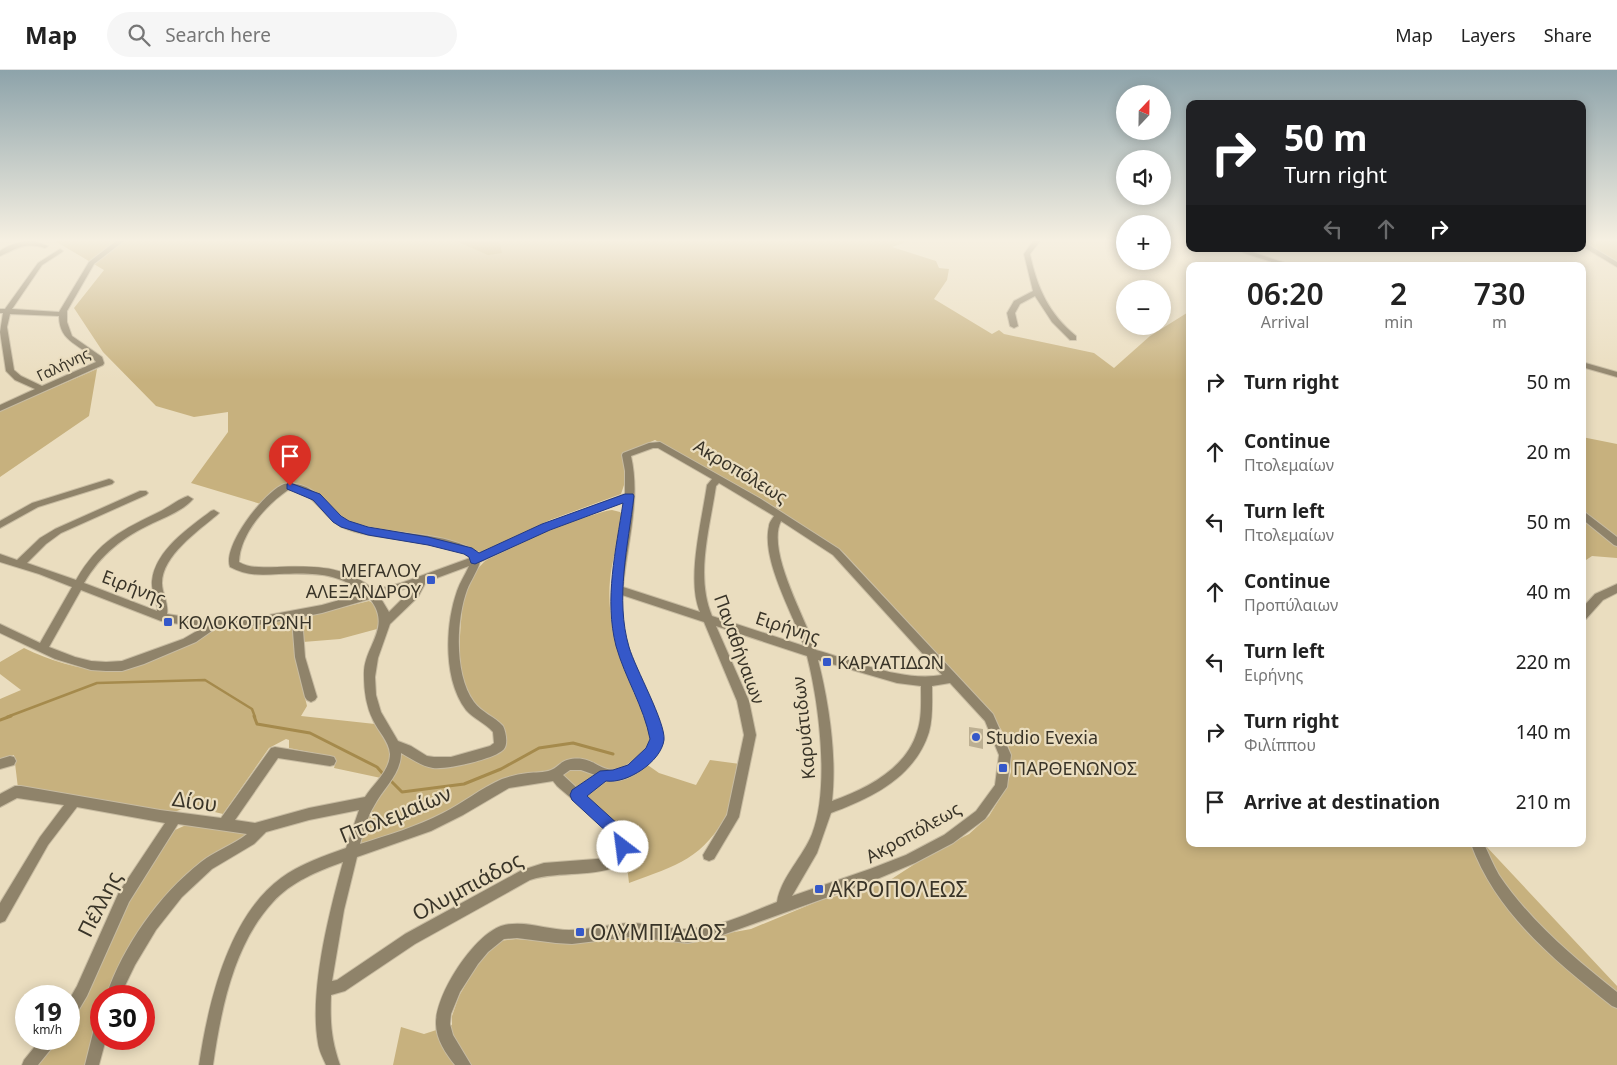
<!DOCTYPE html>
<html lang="en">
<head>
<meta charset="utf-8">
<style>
  :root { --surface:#fff; --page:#f6f6f6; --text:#222; --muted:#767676; --line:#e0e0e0 }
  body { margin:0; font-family:"Noto Sans",sans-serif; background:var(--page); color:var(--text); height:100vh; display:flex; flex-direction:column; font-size:19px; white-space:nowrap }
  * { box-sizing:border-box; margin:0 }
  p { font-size:16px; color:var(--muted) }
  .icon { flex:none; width:28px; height:28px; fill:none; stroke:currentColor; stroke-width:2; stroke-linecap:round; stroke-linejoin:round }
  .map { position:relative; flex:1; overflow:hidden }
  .drawer { position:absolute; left:1186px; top:192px; width:400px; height:585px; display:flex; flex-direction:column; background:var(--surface); border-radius:10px; box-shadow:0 2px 12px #0003 }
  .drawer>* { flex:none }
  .top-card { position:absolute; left:1186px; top:30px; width:400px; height:152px; border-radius:10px; box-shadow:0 2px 12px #0003; background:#202124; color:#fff; overflow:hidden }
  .needle { width:32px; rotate:22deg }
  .tools { position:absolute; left:1116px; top:15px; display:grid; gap:10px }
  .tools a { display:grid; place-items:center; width:55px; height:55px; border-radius:50%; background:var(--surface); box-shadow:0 2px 12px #0003; font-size:25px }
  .speed { position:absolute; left:15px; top:915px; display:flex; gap:10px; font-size:25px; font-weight:700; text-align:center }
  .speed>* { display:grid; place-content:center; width:65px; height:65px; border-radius:50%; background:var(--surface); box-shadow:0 2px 12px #0003; line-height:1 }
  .speed small { font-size:12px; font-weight:400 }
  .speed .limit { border:8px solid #d22; background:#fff; color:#111 }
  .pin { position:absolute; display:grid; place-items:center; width:42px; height:42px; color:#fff; margin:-51px -21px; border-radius:50% 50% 50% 0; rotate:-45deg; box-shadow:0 0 5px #0007 }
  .pin .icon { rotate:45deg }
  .me { position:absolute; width:55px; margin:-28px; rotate:330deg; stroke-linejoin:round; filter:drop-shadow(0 0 4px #0008) }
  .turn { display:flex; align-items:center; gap:18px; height:105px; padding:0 15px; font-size:22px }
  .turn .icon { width:65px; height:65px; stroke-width:2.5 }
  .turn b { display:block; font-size:35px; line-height:42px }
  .lanes { display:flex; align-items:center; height:48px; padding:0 15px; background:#0003; justify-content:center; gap:25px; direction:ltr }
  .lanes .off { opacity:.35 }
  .eta { display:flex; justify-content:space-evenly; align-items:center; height:85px; text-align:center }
  .eta b { font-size:30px; font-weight:600; line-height:35px }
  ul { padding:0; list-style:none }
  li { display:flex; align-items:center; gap:15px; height:70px; padding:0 15px }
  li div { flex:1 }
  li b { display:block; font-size:19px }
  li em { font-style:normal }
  header { display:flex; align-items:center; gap:30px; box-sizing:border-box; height:70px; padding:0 25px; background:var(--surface); border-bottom:1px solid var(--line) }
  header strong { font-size:24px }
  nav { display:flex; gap:28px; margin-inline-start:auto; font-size:18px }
  .search { width:350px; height:45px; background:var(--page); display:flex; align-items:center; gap:12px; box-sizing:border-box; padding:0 18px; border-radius:28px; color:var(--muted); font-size:19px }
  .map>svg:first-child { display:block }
  .green { fill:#c7b17e }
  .forest { fill:#b39859 }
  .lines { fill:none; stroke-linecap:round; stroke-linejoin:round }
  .stream-far1 { stroke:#a58a4c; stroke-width:2.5 }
  .stream { stroke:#a58a4c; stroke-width:3 }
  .building { fill:#bcaf92 }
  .minor-casing { stroke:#c7bba1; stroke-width:2 }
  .minor { fill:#8f836a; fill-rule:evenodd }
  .route { fill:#3558c9; stroke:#223983 }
  .poi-dot { fill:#3558c9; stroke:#eaddbf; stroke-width:2 }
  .labels { text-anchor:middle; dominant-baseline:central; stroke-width:4.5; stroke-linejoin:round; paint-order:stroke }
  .far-street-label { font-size:15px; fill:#393428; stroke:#eaddbf }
  .street-label { font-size:18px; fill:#393428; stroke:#eaddbf }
  .poi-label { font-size:18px; fill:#393428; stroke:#eaddbf; text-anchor:start }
  .near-street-label { font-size:21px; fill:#393428; stroke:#eaddbf }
  .near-poi-label { font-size:21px; fill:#393428; stroke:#eaddbf; text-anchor:start }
</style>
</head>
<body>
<header>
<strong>Map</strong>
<div class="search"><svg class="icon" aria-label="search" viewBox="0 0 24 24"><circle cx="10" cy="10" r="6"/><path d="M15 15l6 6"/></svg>Search here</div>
<nav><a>Map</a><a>Layers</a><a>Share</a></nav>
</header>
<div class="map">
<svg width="1617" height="995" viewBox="0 0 1617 995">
  <rect width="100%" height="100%" fill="#eaddbf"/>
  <path class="green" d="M55 171H909L892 177 936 191 939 198 949 199 947 210 934 229 992 264 999 260 1004 264 1094 283 1114 298 1150 266 1190 241V774H1484L1617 916V995H393L401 957 424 964 452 955V946L459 926 482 886 498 871 516 869 574 874 633 866 679 872 751 859 821 830 884 814 930 784 969 764 989 746 1005 720 1011 702V684L1004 664 994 648 974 623 844 483 762 429 655 370 623 384 626 409 621 424 550 450 483 483 448 472 356 454 343 448 320 426 289 410 264 435 191 413 228 362V342L194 347 156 336 103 282 74 238 104 200Z
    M1583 171H1617V191L1587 174Z
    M97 299 89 346 0 407V341Z
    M1582 367 1617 374V488L1592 486 1583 492Z
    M612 440 620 442 623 446C619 468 612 489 610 510 605 565 630 615 652 663L653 670 639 689 659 703 696 715 710 690 740 694C737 708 736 727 729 740 704 789 677 795 629 813L624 770 552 703 463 734 426 752 362 775C354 754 389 702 400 682L415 691 434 698 504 680C509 646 477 648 467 622 456 592 460 562 463 530 466 519 474 501 483 493 499 478 590 443 612 440Z
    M369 531C380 537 380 549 377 559L340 569 303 572 304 547Z
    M294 548 296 590 307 636 301 646 375 654C394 681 396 680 381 708L334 698 336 691 333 687 289 678V670L286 669 269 678 223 744 190 736 169 744 18 718 14 685 0 690V629L21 620 0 604V592L24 578C51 591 84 602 114 600L216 559 255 556Z
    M186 755 250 764 215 785 118 903 108 926H101C101 949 92 972 87 995H35L56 969H69V952L93 913 131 825 169 767 175 760Z"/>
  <path class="forest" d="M456 171H499L502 183 488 185Z"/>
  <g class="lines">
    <path class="stream-far1" d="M7 647 97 613 205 610 252 639 255 647"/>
    <path class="stream" d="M254 646 257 654 310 663 377 697 384 705
      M0 650 11 646
      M390 710 402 722 464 714 501 699 539 678 573 673 613 684"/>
  </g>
  <path class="building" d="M969 657 983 659V679L969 676Z"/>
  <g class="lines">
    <g class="minor-casing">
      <path id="minor" d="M34 171 48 176 45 178C23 172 19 178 0 186V181C10 174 21 171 34 171Z
        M116 171H124L94 194 67 241V252L72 266 102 287 104 293 103 295 0 341V335L35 319 15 310 6 301 0 262 3 243H0V239H5L38 193 60 179 63 181 62 182 42 195 12 239 59 242 89 192ZM10 244 59 246C59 274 83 274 96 292L42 316 21 306 14 300 7 257Z
        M1033 171H1040L1030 184C1037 218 1049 244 1076 266V270H1070L1052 252 1035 226 1020 234 1015 243 1018 256 1014 258 1010 256 1007 243 1014 231 1033 221 1024 184Z
        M1582 171 1617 192V197L1582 176Z
        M1234 179H1243L1294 196H1284L1235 180Z
        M1582 292 1617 302V307L1582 297Z
        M660 372 761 429 839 479 993 644 1011 685 1007 717 985 749 953 773 915 793 870 812 717 867 688 873 630 867 572 874 556 873 517 868 504 869 488 882 478 894 460 922 451 944 450 954 453 965 471 995H455C446 984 436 969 436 954 435 925 473 866 501 856 523 849 547 860 569 860 590 860 609 854 630 853 648 853 665 859 683 859 715 860 748 843 777 832 781 807 803 787 812 764 830 718 819 633 807 586L716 556 749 631 756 665 739 747 714 789 709 791 704 789 703 785 727 745 744 665 737 631 704 552 622 525C620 548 625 571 634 592 641 610 666 655 662 671 660 683 650 691 642 699 632 707 620 713 607 710L586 726 622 760 629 777 624 793C596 809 560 800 530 810L415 874 345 921 331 925C330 952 331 969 340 995H326C323 988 319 981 318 973 309 921 329 843 343 792 318 801 291 812 273 832 234 874 221 939 213 995H199C208 934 228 847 281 808 300 794 324 786 346 778L359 740 309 750 266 762 254 774 212 799 182 827 156 860 135 895 120 926H106C124 875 158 826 201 792 215 781 233 775 247 764L178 754 129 832 87 926 74 948 69 950V930L77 916 119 822 165 753 77 737 48 775 5 851 0 853V833L40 767 64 735 17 728 0 737V724L15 716H21L160 740 221 748 271 678 275 677 330 686 334 687 336 691 334 695 330 696 278 688 235 750 255 753 309 738 365 727C373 714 390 701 390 684 389 671 378 661 373 650 366 636 364 620 364 605 363 576 393 558 370 529L322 543 302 547 305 587 317 627 315 630 311 632 307 630 305 627 295 587 292 549 242 558H216L196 572 144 594 122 601H106L91 600 55 589 0 563V554L40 573 72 517 39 504 0 492V484L17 490 40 468 55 459 140 421H146L148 423 146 425 61 463 46 474 27 493 76 510C99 470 122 460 161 441 170 436 179 429 188 426L193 429C184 440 166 447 153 453 123 467 101 484 84 513L157 541C158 531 151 522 152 511 155 480 189 458 211 441L214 440 219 443 217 445C198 461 162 486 162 513 162 524 169 533 167 544L205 550H242L322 535 364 523C336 502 313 503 279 504 262 505 246 506 230 497 222 476 264 422 284 414 287 413 292 413 295 414 321 417 331 445 354 454 390 466 449 460 479 484L543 455 625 424V401L622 385 623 383 649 373ZM653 378H658L712 409 707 415C702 450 686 510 700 542L623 517C627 474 641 430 631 386ZM719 413 774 446C772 449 769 453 769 456 761 490 793 544 804 576L712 546C695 506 710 457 716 416ZM288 420C313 420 321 445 340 456 357 465 378 466 396 469 415 472 434 475 453 479L464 483 470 488 401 513 374 520C345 495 314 496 278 497 265 497 250 499 239 492 240 464 266 435 288 420ZM625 431C622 470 608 510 612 549 615 589 639 624 650 662 652 672 647 678 640 685 603 720 601 681 567 690 560 692 557 698 551 700 544 703 535 702 528 703 519 704 511 706 502 709 481 718 463 733 443 743 416 757 388 765 360 774 364 761 367 747 374 736 383 718 401 705 401 683 412 689 421 696 433 698 446 700 496 689 504 679 508 674 506 662 503 656 495 647 481 642 474 632 454 605 456 550 467 520 471 510 477 502 480 492L549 459ZM781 451 833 485 942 605C902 612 855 591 816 580 806 549 766 481 781 451ZM469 496C465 505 460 512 457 521 445 555 443 610 466 640 474 649 485 653 493 662L494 673 490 676 451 687H434L427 686 411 676 398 671 381 642 376 625 375 607 378 588 390 554 418 527 426 512ZM413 516 410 521 389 542 380 527ZM81 520 161 551 202 558 183 569 122 591 106 592 91 591 75 587 49 577ZM818 590 897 613 921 616C921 631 922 648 917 662 906 699 866 719 832 731 837 687 829 633 818 590ZM950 613 985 651 999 685 995 715 976 741 944 765 906 785 870 799 792 826 817 783 831 743C872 728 915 707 929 662 933 648 932 631 932 616ZM570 700H581L595 705 577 718 563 705ZM553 711 557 716C568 726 617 764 617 777 616 780 615 782 614 785L609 788 544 793 522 800 405 864 337 910 332 911 344 840 357 787 431 761 463 745 509 718Z
        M109 409 112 410 114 412 112 414 38 437 0 458V451L32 433Z
        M1582 440 1617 467V476L1614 475 1582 449Z
        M1617 514V523L1603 530 1586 549 1582 550V538L1595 524Z
        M10 686 14 687 16 691 14 695 0 699V689Z
        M1471 774H1484C1489 784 1493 795 1499 805 1530 851 1574 888 1617 922V938L1612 936C1556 892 1496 843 1471 774Z
        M101 952V969H106L99 995H85L94 959 96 954Z
        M41 969H57L55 974 38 995H22L24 990Z"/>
    </g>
    <use href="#minor" class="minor"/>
  </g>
  <linearGradient id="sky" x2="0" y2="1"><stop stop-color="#8da3aa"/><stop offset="0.55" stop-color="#f6f0e2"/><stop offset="1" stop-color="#f6f0e2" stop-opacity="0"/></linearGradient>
  <rect width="1617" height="310" fill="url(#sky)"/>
  <path class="route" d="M290 413 320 424 341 446 349 451 368 457 428 467 472 478 479 483 542 454 625 424H633L634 426C628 475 615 529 629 577 635 598 666 653 664 670 661 692 627 714 606 711L587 726 620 756 630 777 628 782 623 784 618 782 610 765 572 730 570 725 572 720 600 701 613 700 628 695 646 678 650 669C644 637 625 608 616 576 604 529 616 480 623 433L550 460 475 494 471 493 469 487 464 484 428 475 368 465 341 457 333 452 313 430 287 419V414Z"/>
  <g class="poi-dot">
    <rect x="426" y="505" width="10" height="10" rx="2.5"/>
    <rect x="163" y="547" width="10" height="10" rx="2.5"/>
    <rect x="822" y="587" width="10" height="10" rx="2.5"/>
    <circle cx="976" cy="667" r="5"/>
    <rect x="998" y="693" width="10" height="10" rx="2.5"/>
    <rect x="814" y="814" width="10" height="10" rx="2.5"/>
    <rect x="575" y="857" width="10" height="10" rx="2.5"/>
  </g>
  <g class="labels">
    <g class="far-street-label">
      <text transform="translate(63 294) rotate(-26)">Γαλήνης</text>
    </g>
    <g class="street-label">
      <text transform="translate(741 401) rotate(31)">Ακροπόλεως</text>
      <text transform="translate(134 517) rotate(21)">Ειρήνης</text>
      <text transform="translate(788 557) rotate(18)">Ειρήνης</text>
      <text transform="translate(740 579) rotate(70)">Παναθήναιων</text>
      <text transform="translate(803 658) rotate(-96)">Καρυάτιδων</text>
      <text transform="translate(913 762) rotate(-29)">Ακροπόλεως</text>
    </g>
    <g class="poi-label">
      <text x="421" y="500" text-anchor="end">ΜΕΓΑΛΟΥ<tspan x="421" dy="21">ΑΛΕΞΑΝΔΡΟΥ</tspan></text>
      <text x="178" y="552">ΚΟΛΟΚΟΤΡΩΝΗ</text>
      <text x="837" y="592">ΚΑΡΥΑΤΙΔΩΝ</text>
      <text x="986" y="667">Studio Evexia</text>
      <text x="1013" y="698">ΠΑΡΘΕΝΩΝΟΣ</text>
    </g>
    <g class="near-street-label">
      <text transform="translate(195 731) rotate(8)">Δίου</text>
      <text transform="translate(395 744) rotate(-22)">Πτολεμαίων</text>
      <text transform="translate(467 816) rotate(-28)">Ολυμπιάδος</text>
      <text transform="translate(99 834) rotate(-63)">Πέλλης</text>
    </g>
    <g class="near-poi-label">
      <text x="829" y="819">ΑΚΡΟΠΟΛΕΩΣ</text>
      <text x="590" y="862">ΟΛΥΜΠΙΑΔΟΣ</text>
    </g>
  </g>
</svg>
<div class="tools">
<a><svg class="needle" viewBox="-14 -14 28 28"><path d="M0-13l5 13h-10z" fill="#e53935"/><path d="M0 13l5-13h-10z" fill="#767676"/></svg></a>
<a><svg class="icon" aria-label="sound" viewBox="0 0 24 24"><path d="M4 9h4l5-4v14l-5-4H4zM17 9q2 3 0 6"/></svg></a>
<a>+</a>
<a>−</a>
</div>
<div class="speed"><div>19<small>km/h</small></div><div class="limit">30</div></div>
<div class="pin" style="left:290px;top:416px;background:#d93025"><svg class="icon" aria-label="arrive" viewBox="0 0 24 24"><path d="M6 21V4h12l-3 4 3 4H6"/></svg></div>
<svg class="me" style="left:623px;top:777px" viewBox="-20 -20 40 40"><circle r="19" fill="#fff"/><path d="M0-13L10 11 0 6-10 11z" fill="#3558c9"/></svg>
<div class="top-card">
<div class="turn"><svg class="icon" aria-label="right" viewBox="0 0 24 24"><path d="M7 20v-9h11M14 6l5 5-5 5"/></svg><div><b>50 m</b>Turn right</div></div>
<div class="lanes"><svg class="icon off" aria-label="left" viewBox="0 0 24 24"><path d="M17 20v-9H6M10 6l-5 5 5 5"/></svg><svg class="icon off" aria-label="ahead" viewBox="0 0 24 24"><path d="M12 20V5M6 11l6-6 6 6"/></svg><svg class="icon" aria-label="right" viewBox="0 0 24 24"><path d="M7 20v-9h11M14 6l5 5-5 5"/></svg></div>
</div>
<section class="drawer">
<div class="eta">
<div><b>06:20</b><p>Arrival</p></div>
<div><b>2</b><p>min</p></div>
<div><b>730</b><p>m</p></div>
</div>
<ul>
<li><svg class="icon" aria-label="right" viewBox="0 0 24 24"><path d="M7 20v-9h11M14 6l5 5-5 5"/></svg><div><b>Turn right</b></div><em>50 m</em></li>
<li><svg class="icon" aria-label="ahead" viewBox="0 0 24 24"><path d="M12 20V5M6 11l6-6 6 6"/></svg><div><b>Continue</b><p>Πτολεμαίων</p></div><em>20 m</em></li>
<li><svg class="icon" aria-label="left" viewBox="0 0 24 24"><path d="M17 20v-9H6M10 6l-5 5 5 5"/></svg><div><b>Turn left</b><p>Πτολεμαίων</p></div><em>50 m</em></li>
<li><svg class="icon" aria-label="ahead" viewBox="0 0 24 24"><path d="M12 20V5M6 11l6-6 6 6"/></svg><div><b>Continue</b><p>Προπύλαιων</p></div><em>40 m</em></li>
<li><svg class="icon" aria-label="left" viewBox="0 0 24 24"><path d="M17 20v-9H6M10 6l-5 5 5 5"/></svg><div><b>Turn left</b><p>Ειρήνης</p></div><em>220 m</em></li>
<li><svg class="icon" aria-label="right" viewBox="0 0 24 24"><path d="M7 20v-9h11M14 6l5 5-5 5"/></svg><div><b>Turn right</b><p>Φιλίππου</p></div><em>140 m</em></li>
<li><svg class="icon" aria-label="arrive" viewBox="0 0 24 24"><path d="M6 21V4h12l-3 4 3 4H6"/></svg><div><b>Arrive at destination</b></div><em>210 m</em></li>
</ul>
</section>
</div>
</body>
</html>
